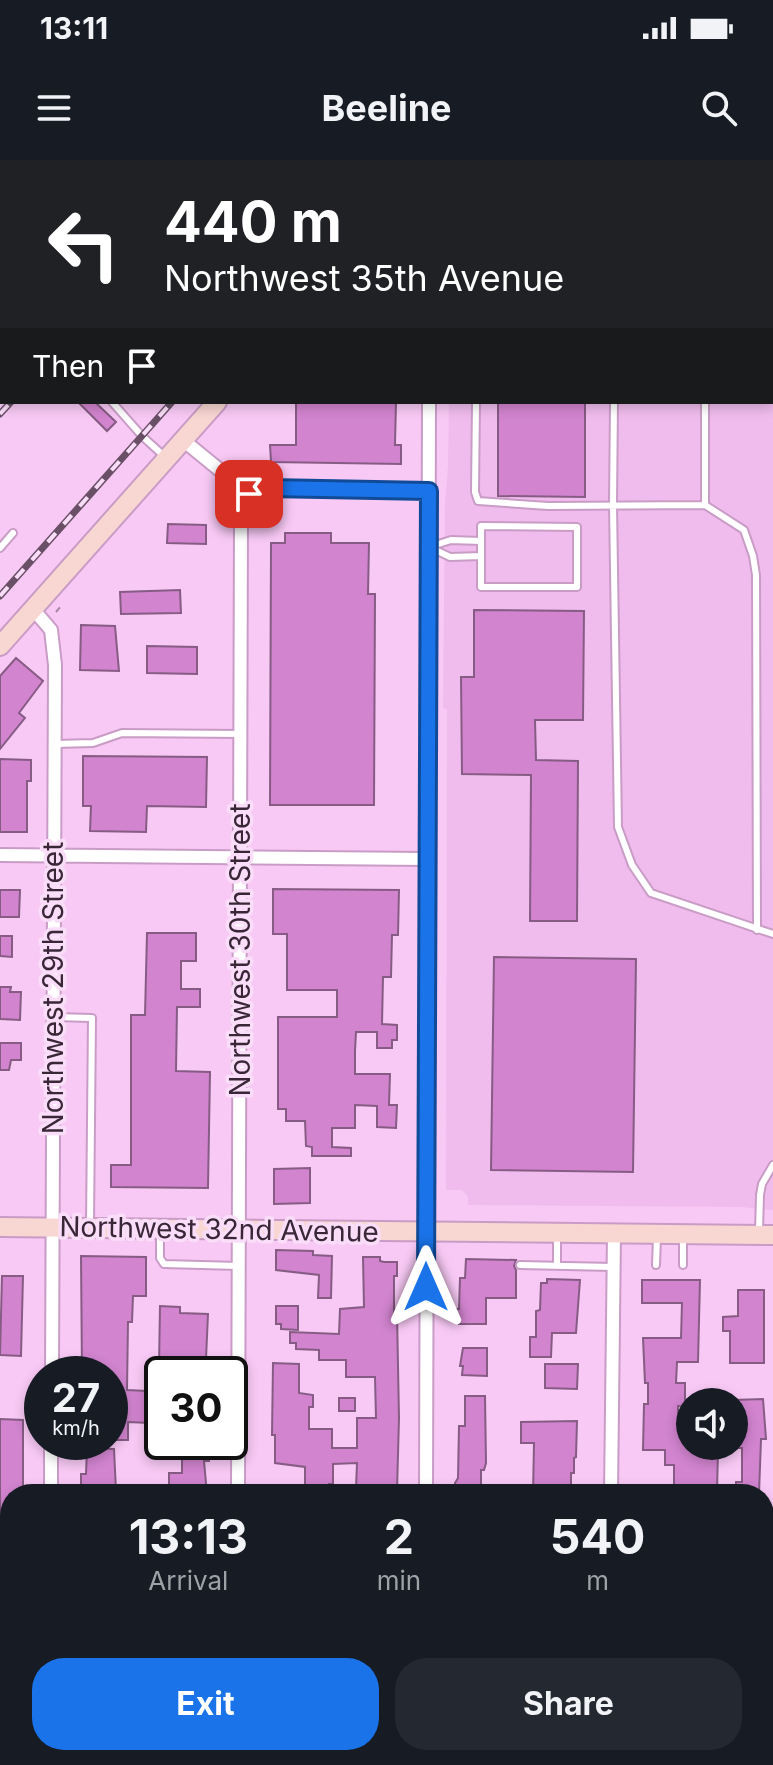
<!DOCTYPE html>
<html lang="en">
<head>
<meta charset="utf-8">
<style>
  :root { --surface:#171b24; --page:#242831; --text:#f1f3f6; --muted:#9ea1a6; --accent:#1a73e8 }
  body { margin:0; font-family:Inter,sans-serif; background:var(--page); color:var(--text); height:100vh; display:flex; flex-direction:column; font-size:30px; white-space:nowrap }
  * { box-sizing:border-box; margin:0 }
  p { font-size:26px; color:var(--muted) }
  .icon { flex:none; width:44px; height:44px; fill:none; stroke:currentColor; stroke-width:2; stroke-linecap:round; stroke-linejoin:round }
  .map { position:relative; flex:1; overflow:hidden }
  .side { position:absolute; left:0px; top:1324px; width:774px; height:282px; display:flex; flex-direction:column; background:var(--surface); border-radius:32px 32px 0 0; box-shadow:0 4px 12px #0003 }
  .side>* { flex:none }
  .banner { position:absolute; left:0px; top:0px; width:774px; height:244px; box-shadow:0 4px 12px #0003; background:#202124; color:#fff; overflow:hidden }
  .fabs { position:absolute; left:676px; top:1228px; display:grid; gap:16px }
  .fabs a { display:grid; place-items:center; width:72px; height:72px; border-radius:50%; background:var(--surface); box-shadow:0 4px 12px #0003; font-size:40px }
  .speed { position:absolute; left:24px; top:1196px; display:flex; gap:16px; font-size:40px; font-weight:700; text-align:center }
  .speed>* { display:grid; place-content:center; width:104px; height:104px; border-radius:50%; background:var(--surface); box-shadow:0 4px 12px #0003; line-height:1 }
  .speed small { font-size:20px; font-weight:400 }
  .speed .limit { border:4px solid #111; border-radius:12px; background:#fff; color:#111 }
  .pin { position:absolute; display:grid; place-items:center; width:68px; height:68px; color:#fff; margin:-34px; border-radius:16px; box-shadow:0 4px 12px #0006 }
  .me { position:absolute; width:88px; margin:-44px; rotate:0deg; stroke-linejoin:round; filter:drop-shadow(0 0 6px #0008) }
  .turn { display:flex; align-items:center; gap:28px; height:168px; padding:0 32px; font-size:36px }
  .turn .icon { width:104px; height:104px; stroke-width:2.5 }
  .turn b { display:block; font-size:56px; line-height:68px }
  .then { display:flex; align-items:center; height:76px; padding:0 32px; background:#0003; gap:16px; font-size:30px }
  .eta { display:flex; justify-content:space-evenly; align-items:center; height:136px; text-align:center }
  .eta b { font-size:48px; font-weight:700; line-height:56px }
  .button { display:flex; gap:16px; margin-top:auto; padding:16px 32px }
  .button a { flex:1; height:92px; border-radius:32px; background:var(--accent); color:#fff; font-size:32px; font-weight:700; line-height:92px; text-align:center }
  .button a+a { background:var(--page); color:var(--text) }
  .status { display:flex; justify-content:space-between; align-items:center; height:56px; padding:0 40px; background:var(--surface); direction:ltr }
  .status svg { height:22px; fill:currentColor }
  header { display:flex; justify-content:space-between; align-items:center; height:104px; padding:0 32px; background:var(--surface); font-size:36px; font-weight:700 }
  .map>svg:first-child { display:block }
  .built { fill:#f0bced }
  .building { fill:#d284cf; stroke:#865c84; stroke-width:2 }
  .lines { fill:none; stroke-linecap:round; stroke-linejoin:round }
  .lane-casing { stroke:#c99cc6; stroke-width:10 }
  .street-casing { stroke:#c99cc6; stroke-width:16 }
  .secondary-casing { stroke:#c99cc6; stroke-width:22 }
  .path { stroke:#a684a4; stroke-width:2; stroke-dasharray:6 6; stroke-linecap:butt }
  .lane { stroke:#fff; stroke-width:6 }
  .street { stroke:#fff; stroke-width:12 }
  .secondary { stroke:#f8d6d2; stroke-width:18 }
  .rail-casing { stroke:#695067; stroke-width:7 }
  .rail { stroke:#faddf8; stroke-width:4; stroke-dasharray:12; stroke-linecap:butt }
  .route-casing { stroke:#114b97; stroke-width:20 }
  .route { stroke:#1a73e8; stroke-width:14 }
  .labels { text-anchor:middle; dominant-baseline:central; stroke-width:7; stroke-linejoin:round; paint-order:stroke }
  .street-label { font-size:28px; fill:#392738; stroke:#faddf8 }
</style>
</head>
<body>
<div class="status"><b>13:11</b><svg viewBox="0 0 49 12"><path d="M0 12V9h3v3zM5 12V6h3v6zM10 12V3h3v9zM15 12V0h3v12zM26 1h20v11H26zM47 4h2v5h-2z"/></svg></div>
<header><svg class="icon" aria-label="menu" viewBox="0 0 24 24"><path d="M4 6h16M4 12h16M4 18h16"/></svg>Beeline<svg class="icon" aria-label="search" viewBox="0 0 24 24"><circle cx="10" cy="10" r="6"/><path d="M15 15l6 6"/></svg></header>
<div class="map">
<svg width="773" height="1605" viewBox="0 0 773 1605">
  <rect width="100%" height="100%" fill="#f8c9f5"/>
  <path class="built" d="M773 149V1050L740 1047 468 1045V1037L462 1030H446L447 549 443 548 445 341 448 307 449 242H772Z"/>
  <path class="building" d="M78 242H95L116 262 107 271Z
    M296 242H396L395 285H401V304L271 302 270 285H296Z
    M498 242H585V337L498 336Z
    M168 364 206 365V384L167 383Z
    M285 373H331V383H369L368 434H375L374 645H270L271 383H285Z
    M180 430 181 453 121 454 120 432Z
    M474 450 584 451 583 560H535L536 600 578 601 577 761H530L531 615 462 614 461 517H474Z
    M81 465 115 466 119 511 80 510Z
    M147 486 197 487V514L147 513Z
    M16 498 43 521 19 553 25 558 0 589V516Z
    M83 596 207 597 206 647 147 646 146 672 90 671 91 646H83Z
    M0 599 31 600V621H27V672H0Z
    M273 729 399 730 398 775H392L391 817H383L382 864 397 865V880H392V888H377V872H356L355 891V914H390L389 945H397L396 968 377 967V946L355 945V968H332V987L351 988V996H312V987L306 986 305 961H286V949H278V857H337V830H287V774H273Z
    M0 730H20L19 757H0Z
    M147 773H196V801H181V829H200V847H177L176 911 210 912 208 1028 111 1027V1005H131V855H145Z
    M0 776H12V797L0 796Z
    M494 797 636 799 633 1012 491 1010Z
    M0 827H11L10 832H21L20 860 0 859Z
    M0 883H21V900H11L9 910H0Z
    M310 1008V1043L274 1044V1009Z
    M276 1090 313 1091V1095L332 1096 331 1138H318L319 1115 276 1110Z
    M81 1096 146 1097V1136H133L132 1162H128L127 1230 147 1231V1207H159L160 1146 180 1147V1153L208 1154 206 1199 180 1198 179 1214H162V1278H150V1263L128 1262V1280H110V1214H82Z
    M363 1097H380V1101L384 1102H397V1116H394V1154H397L399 1258 397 1331H393V1334H362L363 1328H356L357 1303 333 1304V1324H329V1334H305V1307L275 1303V1275H272L273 1203 299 1204V1233L313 1235V1247H309V1269H332V1288H357V1258H376L375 1217H346V1200H319V1190L296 1189V1183H290V1172L339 1174 340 1149 364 1147Z
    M466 1099 516 1100 514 1106 516 1110V1138H486V1164H459V1159H456V1149H459L460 1118H465Z
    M2 1116H23L21 1196 0 1195Z
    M547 1119 580 1120 576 1173H552L551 1197H530V1177H536V1151L540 1150 541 1123H547Z
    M642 1120H700L698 1202H677L676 1223H685V1247L678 1246V1266H690V1286H698V1290H718L717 1331 674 1334V1305H665V1290H643L644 1244H648V1223H645L643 1178H681L682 1143H642Z
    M738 1130H764V1203H730V1171H723V1157L738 1156Z
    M276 1146H298V1170L281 1169V1164H276Z
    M463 1188H487V1216L462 1215 463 1206H460Z
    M545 1204H578L577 1229 545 1228Z
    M465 1236H485L486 1303 484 1310H481V1334H455V1323L458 1318 459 1266H465Z
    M339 1238H355V1251H339Z
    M763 1239 766 1279H761L759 1334H736V1322H742V1288H734V1240Z
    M0 1259 23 1260V1334H10V1385H0Z
    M577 1261 576 1297 574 1298V1313H571V1334H533L534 1283H521V1262Z
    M182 1283H195V1290H209V1301H204L207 1334H169V1313H182Z
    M87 1288 114 1289 116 1331H81V1314H86Z
    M0 1465H10V1605H0Z"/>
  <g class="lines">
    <g class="lane-casing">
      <path id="lane" d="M467 0 469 2
        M764 0V2
        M81 2 83 0
        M477 2 479 0
        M112 242 142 276 164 296
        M476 242 475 332 478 341 548 346 705 345 744 370 753 396 756 415 757 770
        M614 242 613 345 618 667 632 705 651 733 773 774
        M705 345V242
        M481 366 577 367V427H481Z
        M481 381 451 380 429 387 450 397 481 396
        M0 388 13 373
        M55 584 93 583 122 573 241 574
        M54 857 92 858 90 1064
        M759 1072 760 1035 762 1024 773 1005
        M160 1073V1098L164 1104 239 1106
        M520 1105 613 1107
        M656 1105 657 1077
        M683 1105V1077
        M557 1106V1077"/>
    </g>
    <g class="street-casing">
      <path id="street" d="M617 2V0
        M183 280 249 334
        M249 334 268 328 429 331
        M33 449 51 470 55 505 52 1214
        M0 695 427 699
        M51 1334V1282
        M238 1334 241 359 243 343 249 334
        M426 1334 429 242
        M611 1334 614 1074
        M0 1441H10
        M764 1448H773
        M237 1596V1605
        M51 1605V1596
        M425 1605V1596
        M609 1605V1596"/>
    </g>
    <g class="secondary-casing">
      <path id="secondary" d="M429 2 431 0
        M0 486 217 242
        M0 1067 773 1075"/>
    </g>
    <path class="path" d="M56 452 62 445"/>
    <use href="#lane" class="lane"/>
    <use href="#street" class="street"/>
    <use href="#secondary" class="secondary"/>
    <g class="rail-casing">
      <path id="rail" d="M385 2 387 0
        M0 254 11 242
        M0 436 172 242"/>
    </g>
    <use href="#rail" class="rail"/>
  </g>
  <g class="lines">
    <g class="route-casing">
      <path id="route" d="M249 334 268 328 429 331 426 1127"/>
    </g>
    <use href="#route" class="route"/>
  </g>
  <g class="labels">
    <g class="street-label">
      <text transform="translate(240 790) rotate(-90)">Northwest 30th Street</text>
      <text transform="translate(53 828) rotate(-90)">Northwest 29th Street</text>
      <text transform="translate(219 1069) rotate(1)">Northwest 32nd Avenue</text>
    </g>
  </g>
</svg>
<div class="fabs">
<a><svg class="icon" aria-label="sound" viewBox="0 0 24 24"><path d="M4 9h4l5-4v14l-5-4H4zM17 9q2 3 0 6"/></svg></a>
</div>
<div class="speed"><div>27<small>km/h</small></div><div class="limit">30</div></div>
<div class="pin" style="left:249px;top:334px;background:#d93025"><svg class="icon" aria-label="arrive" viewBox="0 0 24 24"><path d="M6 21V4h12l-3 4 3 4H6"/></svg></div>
<svg class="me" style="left:426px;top:1127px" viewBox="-20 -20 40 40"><path d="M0-17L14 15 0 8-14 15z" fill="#1a73e8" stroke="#fff" stroke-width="4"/></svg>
<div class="banner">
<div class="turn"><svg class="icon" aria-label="left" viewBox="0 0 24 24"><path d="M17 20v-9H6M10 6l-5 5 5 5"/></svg><div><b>440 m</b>Northwest 35th Avenue</div></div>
<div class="then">Then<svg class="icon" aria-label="arrive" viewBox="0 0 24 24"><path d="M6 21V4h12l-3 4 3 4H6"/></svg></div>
</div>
<section class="side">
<div class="eta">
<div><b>13:13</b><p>Arrival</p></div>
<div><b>2</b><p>min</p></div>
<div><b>540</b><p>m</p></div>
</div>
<div class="button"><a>Exit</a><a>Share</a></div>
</section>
</div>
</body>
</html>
